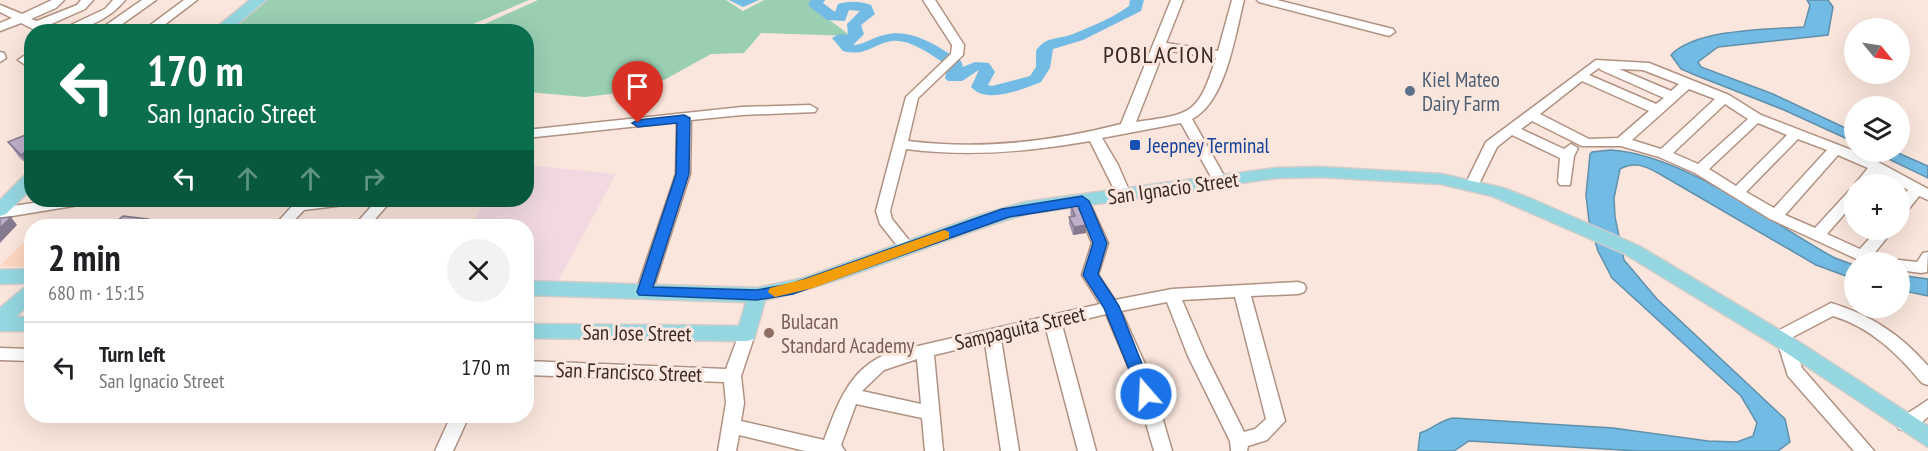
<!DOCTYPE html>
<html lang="en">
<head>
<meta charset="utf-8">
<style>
  :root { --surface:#fff; --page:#f2f2f2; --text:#202124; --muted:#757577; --line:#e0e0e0 }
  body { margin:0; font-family:"PT Sans Narrow",sans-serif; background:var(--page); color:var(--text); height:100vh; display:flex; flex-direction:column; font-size:22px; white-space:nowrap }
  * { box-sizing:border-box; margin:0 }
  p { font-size:20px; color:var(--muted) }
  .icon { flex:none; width:33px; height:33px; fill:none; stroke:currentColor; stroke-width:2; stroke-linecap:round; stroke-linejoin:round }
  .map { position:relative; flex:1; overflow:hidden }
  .side { position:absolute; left:24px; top:219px; width:510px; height:204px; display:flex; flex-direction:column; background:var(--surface); border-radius:24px; box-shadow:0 6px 24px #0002 }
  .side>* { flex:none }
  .guide { position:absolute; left:24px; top:24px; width:510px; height:183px; border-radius:24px; box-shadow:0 6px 24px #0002; background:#0b6e4f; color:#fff; overflow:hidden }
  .needle { width:39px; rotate:120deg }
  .fabs { position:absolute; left:1844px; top:18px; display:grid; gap:12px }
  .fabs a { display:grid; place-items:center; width:66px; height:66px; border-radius:50%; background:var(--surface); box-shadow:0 6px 24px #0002; font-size:30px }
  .pin { position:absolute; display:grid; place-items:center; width:51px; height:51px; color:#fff; margin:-62px -26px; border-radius:50% 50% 50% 0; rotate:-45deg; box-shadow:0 0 6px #0007 }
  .pin .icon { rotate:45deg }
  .me { position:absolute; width:66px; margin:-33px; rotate:341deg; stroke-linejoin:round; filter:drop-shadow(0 0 4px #0008) }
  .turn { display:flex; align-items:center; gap:21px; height:126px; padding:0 24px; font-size:27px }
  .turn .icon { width:78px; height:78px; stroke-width:2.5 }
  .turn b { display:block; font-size:42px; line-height:51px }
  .lanes { display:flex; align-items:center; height:57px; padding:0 24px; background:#0003; justify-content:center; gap:30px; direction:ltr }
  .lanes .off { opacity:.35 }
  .round { display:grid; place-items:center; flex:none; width:63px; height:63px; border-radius:32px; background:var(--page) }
  .overview { display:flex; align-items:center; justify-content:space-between; height:102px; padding:0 24px }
  h1 { font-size:36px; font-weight:800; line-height:45px }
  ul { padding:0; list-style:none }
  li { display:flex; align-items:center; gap:18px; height:90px; padding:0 24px; border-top:2px solid var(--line) }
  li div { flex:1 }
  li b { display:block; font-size:22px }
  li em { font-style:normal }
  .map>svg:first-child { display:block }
  .built { fill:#fed6c0 }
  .education { fill:#f2d9e1 }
  .green { fill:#9acfb2 }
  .water { fill:#72bbe4; stroke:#6190aa; stroke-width:1.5 }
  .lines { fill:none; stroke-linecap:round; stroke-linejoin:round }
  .river { fill:#72bbe4; fill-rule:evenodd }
  .minor-casing { stroke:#b19282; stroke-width:3 }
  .major-casing { stroke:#cfccca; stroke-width:3 }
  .minor { fill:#fff; fill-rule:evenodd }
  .major { fill:#94d7e1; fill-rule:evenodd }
  .wall { fill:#a596af }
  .shaded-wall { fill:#867a8e }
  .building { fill:#c0afcb; stroke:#867a8e; stroke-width:1.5 }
  .route { fill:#1a73e8; stroke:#114b97; stroke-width:1.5 }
  .slow { fill:#f59e0b }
  .service-dot { fill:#5c6f8a; stroke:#fae6dc; stroke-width:2 }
  .transit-dot { fill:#1a4fb4; stroke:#fae6dc; stroke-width:2 }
  .education-dot { fill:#8d6e63; stroke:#fae6dc; stroke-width:2 }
  .labels { text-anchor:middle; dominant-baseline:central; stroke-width:6; stroke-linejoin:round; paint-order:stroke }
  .service-label { font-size:21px; fill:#4e5e75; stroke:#fae6dc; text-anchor:start }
  .transit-label { font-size:21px; fill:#164399; stroke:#fae6dc; text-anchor:start }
  .street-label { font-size:21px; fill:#382b24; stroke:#fae6dc }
  .education-label { font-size:21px; fill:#785e54; stroke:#fae6dc; text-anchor:start }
  .quarter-label { font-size:24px; letter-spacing:1.5px; fill:#382b24; stroke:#fae6dc }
</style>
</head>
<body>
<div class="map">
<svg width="1928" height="451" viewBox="0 0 1928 451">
  <rect width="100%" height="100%" fill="#fae6dc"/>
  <path class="built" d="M31 235V265L29 267 0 266Z"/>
  <path class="education" d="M527 165 616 174 557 283H527L526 226H470L486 200H526Z"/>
  <path class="green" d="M266 0H529L457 31 226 32Z
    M538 0H726L743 11 764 0H813L812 7 851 36 761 33 744 53 711 54 666 79 618 93 585 97 527 92 526 32 469 31Z"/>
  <path class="water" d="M1807 0H1828L1833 7 1828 35 1718 47 1698 62 1701 67 1773 94 1854 132V142L1784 110 1695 75 1681 69 1671 55C1695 29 1769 29 1804 27L1810 5Z
    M1611 150C1685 155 1771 223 1835 258L1854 265V279L1816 265 1658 173C1645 166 1634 161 1620 169L1614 198 1615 217 1624 260 1657 299 1785 419 1790 442 1778 451H1638L1469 441 1454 451H1418L1420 433C1433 429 1440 420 1453 418L1613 428 1708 441 1737 442 1753 436 1757 423 1741 396 1612 278 1598 251 1589 221 1586 195 1590 154 1592 152Z
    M1874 152H1896L1928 166V178Z
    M1899 275 1928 279V296L1899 290Z"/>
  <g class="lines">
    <path class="river" d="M729 0H759L743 7Z
      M811 0H825L823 3 835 12 838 4C850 1 859 1 871 5L875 14 861 25 864 34 853 45C864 45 873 37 884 35 911 27 939 47 961 61L963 67 975 62 989 63 995 72 988 85 992 86 1030 76 1036 67V51C1045 36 1058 40 1073 34 1092 26 1113 18 1129 6L1130 0H1144L1141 11 1083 40 1053 49 1050 68 1041 82C1023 89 987 105 971 87L979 70 962 81H948L945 78 948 66C933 56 911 39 892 41 872 44 867 57 843 51L832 38 839 34 848 35 847 24 860 11 849 10 845 21 827 20 810 7 808 4Z"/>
    <g class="minor-casing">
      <path id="minor" d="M52 0H64L56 8 31 19 37 21 77 5 81 0H93L85 9 47 26 56 32H39L21 23 0 31V23L12 18 0 12V5L22 14Z
        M113 0H125C109 20 81 32 56 32L105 9Z
        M142 0H156L111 32H96Z
        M184 0H197L155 32H141Z
        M923 0H935L964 45 963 55 918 98 908 141C980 150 1051 142 1121 124L1171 0H1183L1166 43 1218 51 1232 0H1244C1235 35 1226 102 1192 119L1227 181 1220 186 1215 184 1181 123 1102 138 1118 165 1131 195 1124 200 1117 195 1090 141C1028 152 968 157 906 149L890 211 892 219 916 249 908 254 903 253 880 224 876 211 906 97 951 54 952 45ZM1164 50 1216 58C1198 114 1193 114 1136 122Z
        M1257 0H1277L1393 29 1395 32 1389 36 1259 2Z
        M0 52 4 53 6 58 0 62Z
        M24 56 32 59V69L18 60Z
        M1596 60 1649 63 1729 95 1761 115 1867 156 1928 189V200L1919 196 1904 215 1899 217V202L1908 190 1879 174 1869 184H1855L1868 168 1838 155 1785 215 1815 228 1849 191 1854 189V203L1827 234 1860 249 1877 230H1893L1873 255 1889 258 1890 262H1863L1770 219 1695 173 1659 157 1621 146H1582L1532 121 1521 129 1564 149 1571 144 1578 148 1574 156 1570 185H1560L1558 182 1560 158 1512 135 1497 147 1477 188H1467L1465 185 1486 142ZM1599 68 1601 70 1664 98 1656 104 1589 75ZM1619 69 1643 70 1679 84 1671 91ZM1582 81 1649 111 1618 138 1589 139 1540 114ZM1689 89 1715 99 1661 149 1632 140ZM1725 104 1748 119 1698 164 1673 153ZM1758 123 1787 135 1736 186 1709 169ZM1798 139 1827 150 1774 208 1746 192Z
        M810 105 817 109 815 112 742 115 691 120 690 174 652 292 650 296H638L636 292 676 174 677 122 526 138V130L742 107Z
        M1082 196 1089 201 1108 243 1098 275 1115 300 1172 289 1298 282 1304 284 1306 288 1304 292 1298 294 1251 296 1285 421 1267 440 1248 446 1247 451H1231L1230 441 1188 356 1167 302 1121 311 1150 375 1172 451H1154L1132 375 1106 314 1062 325 1096 451H1078L1046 329 1001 339 1019 451H1001L985 343 934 355 943 451H925L922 418 856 404 841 445 845 451H805L739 435 736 451H718L726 403 724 382 526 375V361L726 369 739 334 741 330H753L755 334 741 376 744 403 741 421 824 440C838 403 850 366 892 352L1100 304 1082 275 1092 243 1075 201ZM1235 297 1266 419 1255 429 1244 432 1206 356 1182 300ZM917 359 921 404 862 391 884 370Z
        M53 200H86L79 205 0 218V208Z
        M312 200H351L344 205 304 210 289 226H274L295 203Z
        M377 200H392L369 226H354Z
        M1928 252 1927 272 1921 273 1899 270V262H1893L1899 260 1917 262 1923 253Z
        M1831 303C1871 315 1901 335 1928 366V385L1922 383C1897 353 1870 327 1833 316L1791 338 1802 368 1874 451H1854L1788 376 1778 344 1772 342 1770 338 1772 334Z
        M0 348 32 349V361L0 360Z
        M1928 400V417C1919 424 1911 433 1899 429L1896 424 1899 419Z
        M451 416H469L453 451H435Z"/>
    </g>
    <g class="major-casing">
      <path id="major" d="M250 0H266L228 32H211Z
        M1321 167 1441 174 1503 188 1534 200 1639 246 1793 338 1928 426V447L1779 348 1625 254 1492 196 1441 184 1321 177 1276 178 1026 214C938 239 855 280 765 300L754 339 747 341 526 338V324L739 326 746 302 526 295V281L757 288 804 278 977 216 1025 202 1276 168Z
        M32 173V188L6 214 0 216V200L26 174Z
        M32 269V301L16 317H32V331H0V308L30 283 0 284V270Z"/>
    </g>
    <use href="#minor" class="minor"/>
    <use href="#major" class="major"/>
  </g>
  <path class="wall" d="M32 134V169L19 157 8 142Z
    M1071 206 1086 233 1073 235 1069 224V217L1071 216 1070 214Z"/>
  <path class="shaded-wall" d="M32 147V168L21 155Z
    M11 217 17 225 0 243V228Z
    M148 219 153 226H139Z
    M1086 225V233L1073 235 1074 227Z"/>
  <path class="building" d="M30 133 32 134V147L21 155 8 142Z
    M1078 205 1086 225 1074 227 1069 217 1075 216 1071 206Z
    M123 216 148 219 139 226H111Z
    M11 217 0 228V218Z"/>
  <path class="route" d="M684 115 690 118 689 174 653 287 757 290 791 284 1002 209 1082 196 1089 201 1107 243 1098 274 1119 306 1154 394 1152 399H1141L1104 308 1083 275 1093 243 1078 206 1009 217 793 294 757 300 639 295 637 292 676 174 677 123 638 127 632 123 638 120Z"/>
  <path class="slow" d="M944 230 949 232V238L813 288 775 297 768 292 770 288 805 279Z"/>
  <circle class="service-dot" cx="1410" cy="91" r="6"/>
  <rect class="transit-dot" x="1129" y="139" width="12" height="12" rx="3"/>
  <circle class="education-dot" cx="769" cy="333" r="6"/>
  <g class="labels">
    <g class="service-label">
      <text x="1422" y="79">Kiel Mateo<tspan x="1422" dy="24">Dairy Farm</tspan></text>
    </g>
    <g class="transit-label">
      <text x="1147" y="145">Jeepney Terminal</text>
    </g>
    <g class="street-label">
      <text transform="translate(1173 188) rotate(-8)">San Ignacio Street</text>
      <text transform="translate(1020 328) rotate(-13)">Sampaguita Street</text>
      <text transform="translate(637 333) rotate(1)">San Jose Street</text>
      <text transform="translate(629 372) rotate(2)">San Francisco Street</text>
    </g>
    <g class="education-label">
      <text x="781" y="321">Bulacan<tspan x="781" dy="24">Standard Academy</tspan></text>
    </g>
    <g class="quarter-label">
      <text x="1159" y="54">POBLACION</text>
    </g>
  </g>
</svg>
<div class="fabs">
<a><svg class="needle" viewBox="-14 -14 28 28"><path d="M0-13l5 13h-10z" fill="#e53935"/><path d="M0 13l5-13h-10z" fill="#757577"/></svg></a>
<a><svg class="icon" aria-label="layers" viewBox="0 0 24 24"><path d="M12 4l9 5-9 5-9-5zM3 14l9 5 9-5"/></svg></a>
<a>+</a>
<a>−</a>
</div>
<div class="pin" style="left:638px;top:123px;background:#d93025"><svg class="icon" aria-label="arrive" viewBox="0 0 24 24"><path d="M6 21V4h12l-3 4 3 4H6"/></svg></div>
<svg class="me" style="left:1146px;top:394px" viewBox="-20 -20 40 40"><circle r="17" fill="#1a73e8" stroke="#fff" stroke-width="3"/><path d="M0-11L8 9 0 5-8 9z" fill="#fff"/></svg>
<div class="guide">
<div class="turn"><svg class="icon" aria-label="left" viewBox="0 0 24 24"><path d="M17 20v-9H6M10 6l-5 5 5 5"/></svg><div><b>170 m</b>San Ignacio Street</div></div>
<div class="lanes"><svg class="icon" aria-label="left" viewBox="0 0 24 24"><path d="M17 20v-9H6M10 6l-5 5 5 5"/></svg><svg class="icon off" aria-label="ahead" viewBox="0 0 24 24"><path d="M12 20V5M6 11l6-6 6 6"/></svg><svg class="icon off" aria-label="ahead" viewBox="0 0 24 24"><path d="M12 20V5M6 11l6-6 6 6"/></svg><svg class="icon off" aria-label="right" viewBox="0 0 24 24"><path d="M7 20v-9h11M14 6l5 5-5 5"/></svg></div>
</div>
<section class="side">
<div class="overview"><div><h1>2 min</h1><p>680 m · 15:15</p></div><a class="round"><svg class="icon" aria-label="close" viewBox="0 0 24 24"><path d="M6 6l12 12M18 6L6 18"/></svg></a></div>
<ul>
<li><svg class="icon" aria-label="left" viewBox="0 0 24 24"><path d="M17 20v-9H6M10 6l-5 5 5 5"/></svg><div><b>Turn left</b><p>San Ignacio Street</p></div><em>170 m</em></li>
</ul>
</section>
</div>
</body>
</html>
